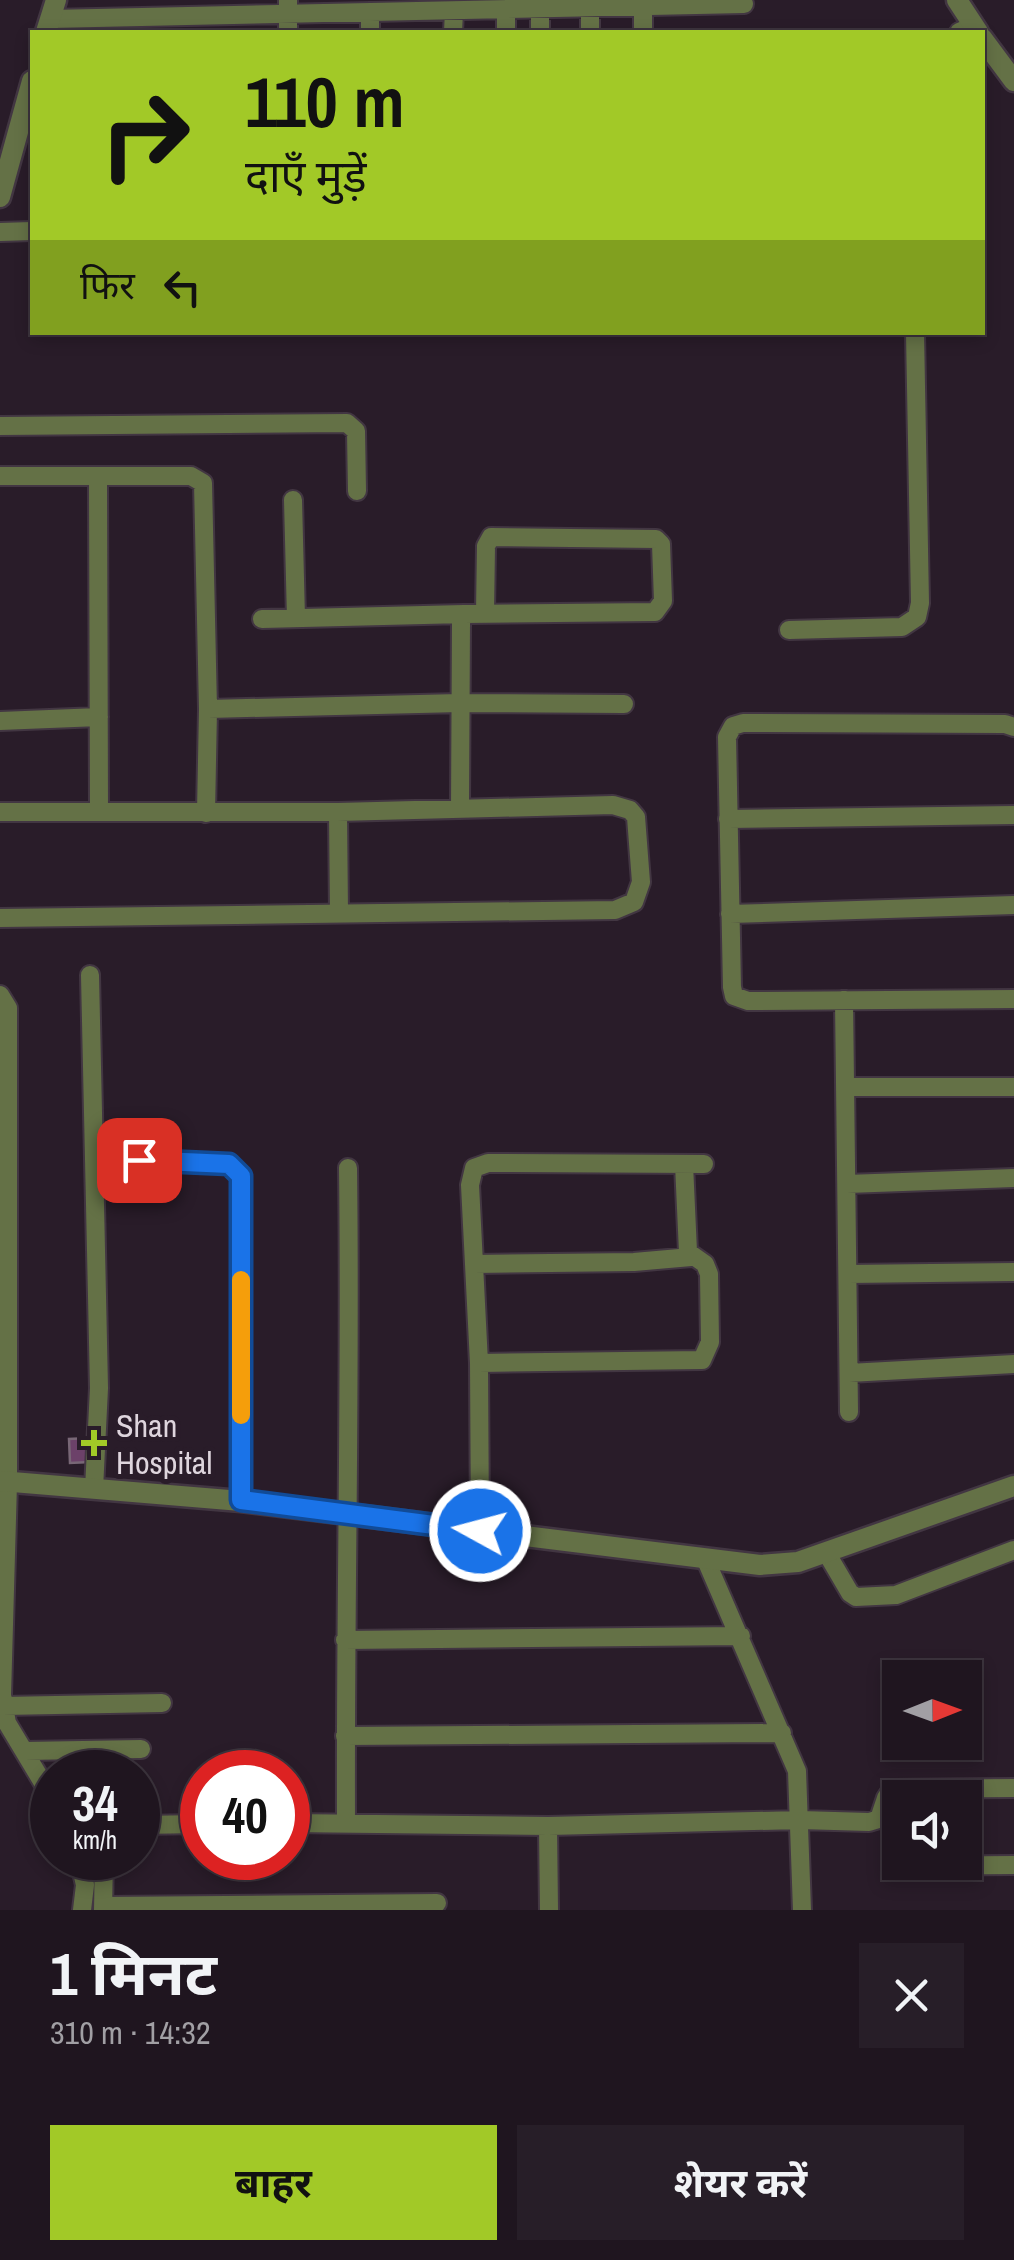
<!DOCTYPE html>
<html lang="hi">
<head>
<meta charset="utf-8">
<style>
  :root { --surface:#1f151f; --page:#271e28; --text:#f1f3f6; --muted:#a19fa4; --line:#3c343d; --accent:#a2c927 }
  body { margin:0; font-family:"Archivo Narrow","Noto Sans Devanagari",sans-serif; background:var(--page); color:var(--text); height:100vh; display:flex; flex-direction:column; font-size:38px; white-space:nowrap }
  * { box-sizing:border-box; margin:0 }
  p { font-size:32px; color:var(--muted) }
  .icon { flex:none; width:55px; height:55px; fill:none; stroke:currentColor; stroke-width:2; stroke-linecap:round; stroke-linejoin:round }
  .map { position:relative; height:1910px; overflow:hidden }
  .panel { display:flex; flex-direction:column; background:var(--surface); flex:1 }
  .panel>* { flex:none }
  .guide { position:absolute; left:30px; top:30px; width:955px; height:305px; border-radius:0px; box-shadow:0 5px 15px #0003,0 0 0 2px var(--line); background:#a2c927; color:#111; overflow:hidden }
  .needle { width:65px; rotate:89deg }
  .buttons { position:absolute; left:882px; top:1660px; display:grid; gap:20px }
  .buttons a { display:grid; place-items:center; width:100px; height:100px; border-radius:0px; background:var(--surface); box-shadow:0 5px 15px #0003,0 0 0 2px var(--line); font-size:50px }
  .speed { position:absolute; left:30px; top:1750px; display:flex; gap:20px; font-size:50px; font-weight:700; text-align:center }
  .speed>* { display:grid; place-content:center; width:130px; height:130px; border-radius:50%; background:var(--surface); box-shadow:0 5px 15px #0003,0 0 0 2px var(--line); line-height:1 }
  .speed small { font-size:25px; font-weight:400 }
  .speed .limit { border:15px solid #d22; background:#fff; color:#111 }
  .pin { position:absolute; display:grid; place-items:center; width:85px; height:85px; color:#fff; margin:-42px; border-radius:20px; box-shadow:0 5px 15px #0006 }
  .me { position:absolute; width:110px; margin:-55px; rotate:277deg; stroke-linejoin:round; filter:drop-shadow(0 0 8px #0008) }
  .turn { display:flex; align-items:center; gap:35px; height:210px; padding:0 50px; font-size:45px }
  .turn .icon { width:130px; height:130px; stroke-width:2.5 }
  .turn b { display:block; font-size:70px; line-height:85px }
  .then { display:flex; align-items:center; height:95px; padding:0 50px; background:#0003; gap:20px; font-size:38px }
  .round { display:grid; place-items:center; flex:none; width:105px; height:105px; border-radius:0px; background:var(--page) }
  .head { display:flex; align-items:center; justify-content:space-between; height:170px; padding:0 50px }
  h1 { font-size:60px; font-weight:700; line-height:75px }
  .cta { display:flex; gap:20px; margin-top:auto; padding:20px 50px }
  .cta a { flex:1; height:115px; border-radius:0px; background:var(--accent); color:#111; font-size:40px; font-weight:700; line-height:115px; text-align:center }
  .cta a+a { background:var(--page); color:var(--text) }
  .map>svg:first-child { display:block }
  .building { fill:#6c4169; stroke:#786776; stroke-width:2.5 }
  .lines { fill:none; stroke-linecap:round; stroke-linejoin:round }
  .minor-casing { stroke:#423642; stroke-width:22 }
  .tertiary-casing { stroke:#423642; stroke-width:25 }
  .minor { stroke:#647146; stroke-width:18 }
  .tertiary { stroke:#647146; stroke-width:20 }
  .route-casing { stroke:#114b97; stroke-width:25 }
  .route { stroke:#1a73e8; stroke-width:18 }
  .slow { stroke:#f59e0b; stroke-width:18 }
  .poi-dot { fill:#a2c927; stroke:#291c29; stroke-width:4 }
  .labels { text-anchor:middle; dominant-baseline:central; stroke-width:10; stroke-linejoin:round; paint-order:stroke }
  .poi-label { font-size:32px; fill:#ded5dd; stroke:#291c29; text-anchor:start }
</style>
</head>
<body>
<div class="map">
<svg width="1014" height="1910" viewBox="0 0 1014 1910">
  <rect width="100%" height="100%" fill="#291c29"/>
  <path class="building" d="M89 1438 90 1462 70 1463 69 1439Z"/>
  <g class="lines">
    <g class="minor-casing">
      <path id="minor" d="M643 8V32
        M590 9V32
        M370 12V32
        M50 19 744 4
        M288 32V0
        M453 32 454 11
        M506 32V9
        M540 32V9
        M959 32 973 26
        M0 232 32 231
        M0 426 347 423 356 431 357 491
        M0 476H191L203 483 208 709 206 813
        M98 476 99 811
        M293 500 296 618
        M262 619 464 614
        M789 630 902 627 917 617 920 603 915 332
        M208 709 460 703 624 704
        M0 721 99 717
        M1014 727 1005 724 743 723 733 726 727 737 732 987 734 996 748 1001 1014 999
        M460 809 461 622 464 614 655 612 663 601 661 544 656 539 491 537 486 546 485 613
        M0 812H338L613 805 630 810 636 817 641 882 634 902 615 910 0 918
        M338 812 339 913
        M728 819 1014 815
        M730 914 1014 905
        M90 975 99 1388 94 1489
        M0 995 8 1008V1483L2 1695 7 1723 52 1798
        M844 1000 849 1412
        M845 1087H1014
        M139 1160 229 1164 241 1176V1501
        M847 1184 1014 1178
        M474 1264 634 1262 691 1257
        M848 1274 1014 1272
        M479 1363 702 1360 710 1342 709 1274 705 1264 688 1252 684 1164
        M849 1373 1014 1364
        M480 1531 479 1363 470 1185 474 1168 488 1163 704 1164
        M826 1552 850 1593 856 1597 896 1595 1014 1550
        M705 1558 797 1771 802 1910
        M345 1640 741 1636
        M3 1706 162 1703
        M345 1736 782 1733
        M25 1751 141 1749
        M288 1823 548 1826 800 1820 869 1822 879 1819 886 1798 892 1789 1014 1788
        M346 1823C345 1605 351 1386 348 1168
        M138 1825 202 1824
        M548 1826 549 1910
        M79 1858 85 1885 82 1910
        M891 1866 1014 1865
        M103 1906 437 1903
        M103 1910 104 1858"/>
    </g>
    <g class="tertiary-casing">
      <path id="tertiary" d="M957 0 978 32
        M46 32 56 0
        M982 38 1014 81
        M0 197 32 81
        M0 1481 241 1501 760 1565 798 1562 1014 1486"/>
    </g>
    <use href="#minor" class="minor"/>
    <use href="#tertiary" class="tertiary"/>
  </g>
  <g class="lines">
    <g class="route-casing">
      <path id="route" d="M139 1160 229 1164 241 1176V1500L480 1531"/>
    </g>
    <use href="#route" class="route"/>
    <path class="slow" d="M241 1415V1280"/>
  </g>
  <path class="poi-dot" d="M89 1428h10v10h10v10h-10v10h-10v-10h-10v-10h10z"/>
  <g class="labels">
    <g class="poi-label">
      <text x="116" y="1425">Shan<tspan x="116" dy="37">Hospital</tspan></text>
    </g>
  </g>
</svg>
<div class="buttons">
<a><svg class="needle" viewBox="-14 -14 28 28"><path d="M0-13l5 13h-10z" fill="#e53935"/><path d="M0 13l5-13h-10z" fill="#a19fa4"/></svg></a>
<a><svg class="icon" aria-label="sound" viewBox="0 0 24 24"><path d="M4 9h4l5-4v14l-5-4H4zM17 9q2 3 0 6"/></svg></a>
</div>
<div class="speed"><div>34<small>km/h</small></div><div class="limit">40</div></div>
<div class="pin" style="left:139px;top:1160px;background:#d93025"><svg class="icon" aria-label="arrive" viewBox="0 0 24 24"><path d="M6 21V4h12l-3 4 3 4H6"/></svg></div>
<svg class="me" style="left:480px;top:1531px" viewBox="-20 -20 40 40"><circle r="17" fill="#1a73e8" stroke="#fff" stroke-width="3"/><path d="M0-11L8 9 0 5-8 9z" fill="#fff"/></svg>
<div class="guide">
<div class="turn"><svg class="icon" aria-label="right" viewBox="0 0 24 24"><path d="M7 20v-9h11M14 6l5 5-5 5"/></svg><div><b>110 m</b>दाएँ मुड़ें</div></div>
<div class="then">फिर<svg class="icon" aria-label="left" viewBox="0 0 24 24"><path d="M17 20v-9H6M10 6l-5 5 5 5"/></svg></div>
</div>
</div>
<section class="panel">
<div class="head"><div><h1>1 मिनट</h1><p>310 m · 14:32</p></div><a class="round"><svg class="icon" aria-label="close" viewBox="0 0 24 24"><path d="M6 6l12 12M18 6L6 18"/></svg></a></div>
<div class="cta"><a>बाहर</a><a>शेयर करें</a></div>
</section>
</body>
</html>
